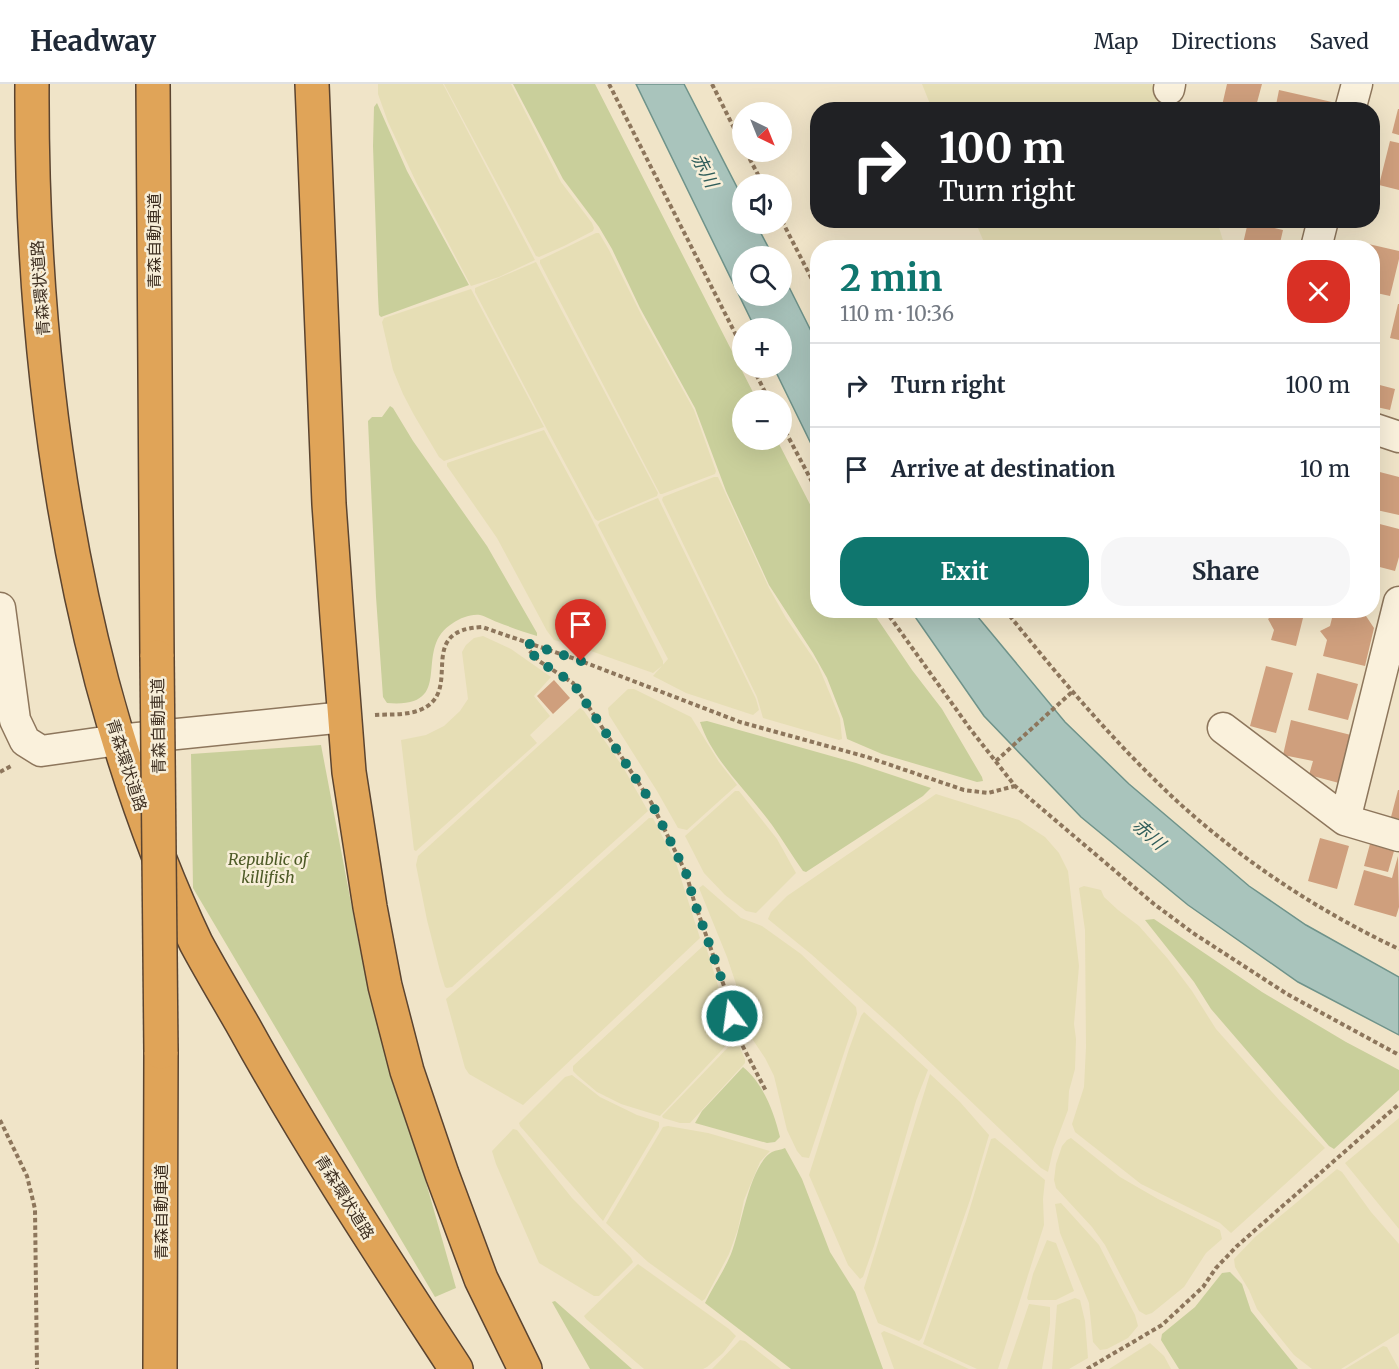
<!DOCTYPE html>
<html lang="en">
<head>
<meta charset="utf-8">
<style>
  :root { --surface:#fff; --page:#f6f6f7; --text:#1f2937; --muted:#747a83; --line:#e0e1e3; --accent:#0f766e }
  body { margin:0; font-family:Merriweather,"Noto Sans JP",serif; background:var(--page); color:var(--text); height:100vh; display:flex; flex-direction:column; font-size:22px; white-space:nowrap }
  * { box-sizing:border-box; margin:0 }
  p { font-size:20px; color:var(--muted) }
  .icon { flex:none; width:33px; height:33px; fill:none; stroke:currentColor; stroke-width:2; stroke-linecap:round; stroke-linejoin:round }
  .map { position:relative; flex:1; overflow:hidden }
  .panel { position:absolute; left:810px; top:156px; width:570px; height:378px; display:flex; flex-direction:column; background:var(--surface); border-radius:24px; box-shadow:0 6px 24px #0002 }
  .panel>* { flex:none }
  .guide { position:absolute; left:810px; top:18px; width:570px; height:126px; border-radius:24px; box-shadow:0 6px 24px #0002; background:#202124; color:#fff; overflow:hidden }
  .needle { width:39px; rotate:137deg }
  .controls { position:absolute; left:732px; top:18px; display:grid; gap:12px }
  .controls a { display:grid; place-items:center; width:60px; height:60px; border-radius:50%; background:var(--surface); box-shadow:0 6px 24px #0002; font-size:30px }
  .pin { position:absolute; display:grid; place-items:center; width:51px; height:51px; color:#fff; margin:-62px -26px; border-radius:50% 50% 50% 0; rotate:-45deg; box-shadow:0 0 6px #0007 }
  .pin .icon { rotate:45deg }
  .me { position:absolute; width:66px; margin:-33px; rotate:346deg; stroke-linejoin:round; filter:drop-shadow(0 0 4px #0008) }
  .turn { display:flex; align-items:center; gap:21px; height:126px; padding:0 30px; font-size:27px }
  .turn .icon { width:78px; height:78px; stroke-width:2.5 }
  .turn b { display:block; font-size:42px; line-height:51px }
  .round { display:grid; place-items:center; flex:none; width:63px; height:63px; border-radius:24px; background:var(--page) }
  .summary { display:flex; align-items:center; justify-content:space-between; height:102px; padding:0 30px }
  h1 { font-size:36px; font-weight:700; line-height:45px; color:var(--accent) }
  .action { display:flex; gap:12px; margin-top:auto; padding:12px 30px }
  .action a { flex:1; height:69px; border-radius:24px; background:var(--accent); color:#fff; font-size:24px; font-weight:700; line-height:69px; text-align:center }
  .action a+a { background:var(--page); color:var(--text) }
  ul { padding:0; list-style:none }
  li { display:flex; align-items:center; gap:18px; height:84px; padding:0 30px; border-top:2px solid var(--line) }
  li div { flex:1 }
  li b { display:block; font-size:22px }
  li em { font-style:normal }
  header { display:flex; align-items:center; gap:36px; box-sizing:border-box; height:84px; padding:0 30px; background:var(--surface); border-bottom:2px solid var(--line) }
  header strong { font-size:28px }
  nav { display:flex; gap:33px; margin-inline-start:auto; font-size:21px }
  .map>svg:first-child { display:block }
  .farmland { fill:#e6deb5 }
  .green { fill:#c9cf9b }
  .water { fill:#a9c4bc; stroke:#6f938a; stroke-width:1.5 }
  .building { fill:#cf9f7d }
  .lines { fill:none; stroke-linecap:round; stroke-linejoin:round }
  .minor-casing { stroke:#8d765c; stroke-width:33 }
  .highway-casing { stroke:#5b4430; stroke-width:36 }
  .path { stroke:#8d765c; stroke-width:4; stroke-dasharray:4.5 3; stroke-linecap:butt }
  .minor { stroke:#faf1dc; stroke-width:30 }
  .highway { stroke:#e0a458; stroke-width:33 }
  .highway-bridge-casing { stroke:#5b4430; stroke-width:36; stroke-linecap:butt }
  .highway-bridge { stroke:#e0a458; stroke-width:33 }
  .route { stroke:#0f766e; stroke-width:10; stroke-dasharray:0 18 }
  .labels { text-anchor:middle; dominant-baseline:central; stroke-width:5; stroke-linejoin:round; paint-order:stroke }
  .street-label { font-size:16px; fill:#3d2e20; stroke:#f7eed8 }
  .park-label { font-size:16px; font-style:italic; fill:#4d5a26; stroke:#f7eed8 }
  .water-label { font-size:18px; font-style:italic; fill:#2f5d5a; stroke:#f7eed8 }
</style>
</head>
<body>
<header>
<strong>Headway</strong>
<nav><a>Map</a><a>Directions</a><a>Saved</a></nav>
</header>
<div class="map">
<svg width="1399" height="1285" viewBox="0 0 1399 1285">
  <rect width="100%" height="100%" fill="#f0e4c8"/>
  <path class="farmland" d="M378 0H443L535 176 499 193 471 202 416 98 388 38 378 10Z
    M444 0H511L561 98 592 139 594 144 593 147 564 162 539 173 536 172Z
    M922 0H1154L1166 25H932Z
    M975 137H1217L1225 163H986Z
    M596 149H599L609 166 643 234 694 326 716 387 715 390 662 410H660L540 179V176Z
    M536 178 658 409 657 412 598 437 595 435 551 353 475 208V204Z
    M471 205 544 343 444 377 439 373 414 331 403 310 393 286 382 238 384 234Z
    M544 346 589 429 663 577V581L653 589 577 562 554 556 547 547 497 454 447 382V379Z
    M714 393H718L769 504 786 534 818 581 840 634 842 655 839 656 763 634 757 613 662 416 663 413Z
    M658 414 756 615 759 626 753 631 686 609 653 592 668 575 598 441 600 438Z
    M483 552 511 565 551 593 534 612 550 632 530 651 537 659 416 767 414 766 401 656 426 651 444 642 460 627 468 615 462 568 466 561 474 554Z
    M628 605H634L691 633 719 678 737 701 687 746 678 744 657 707 609 631 608 624Z
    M580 624 584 627 623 683 648 727 452 903 447 904 445 903 440 887 427 836 416 781 418 772Z
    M735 707H739L777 755 796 789 756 829 746 827 725 811 704 789 685 752Z
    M936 710 1019 736 1045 753 1059 769 1068 787 1079 882 1074 940 1076 955 1075 985 1069 1007 1068 1026 1053 1066 1048 1088 1041 1084 1003 1048 894 944 811 870 768 835 771 828 787 812Z
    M649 734H653L676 779 700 854 523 1021 469 990 465 984 446 915Z
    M703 801 741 834 762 842 801 870 856 923 857 930 809 1074 802 1073 797 1067 787 1046 774 992 765 974 749 950 738 920 736 900 727 873 699 804Z
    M1084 802 1101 806 1104 813 1118 826 1139 842 1168 875 1192 907 1216 945 1280 1017 1325 1064 1231 1149 1220 1139 1141 1100 1075 1048 1072 1040 1084 1003 1086 963 1085 846 1079 804Z
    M703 862 706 863 734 953 660 1032 621 1020 597 1008 578 992 573 987V982Z
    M864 928 928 986 916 1017 874 1162 863 1193 860 1195 848 1181 809 1091 849 965 861 932Z
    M736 955 745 975V979L690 1039H680L663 1034 662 1032Z
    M930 990 960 1018 989 1051 970 1116 922 1254 919 1257 878 1239 864 1204Z
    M572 991 600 1013 637 1031 659 1038V1043L603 1137 520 1042 519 1039 565 993Z
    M1399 1034V1145L1345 1079Z
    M668 1042 708 1049 770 1067 760 1078 744 1116 738 1145 729 1170 705 1215 702 1217 648 1178 606 1139 663 1043Z
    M513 1045 517 1046 572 1114 631 1174 633 1178 599 1212H594L539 1179 496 1080 492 1067Z
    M995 1054 1045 1096 1043 1115 1044 1141 998 1285H977L923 1260 966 1137 991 1055Z
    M1071 1054 1120 1093 1158 1115 1220 1146 1222 1155 1206 1169 1184 1203 1152 1229 1146 1231 1139 1227 1105 1161 1092 1143 1056 1104 1054 1096 1056 1080 1062 1062 1067 1056Z
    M1337 1085 1342 1088 1371 1128 1399 1160V1249L1341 1285H1312L1294 1271 1257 1225 1249 1206 1235 1183 1234 1175 1255 1153Z
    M1061 1119 1099 1161 1135 1231 1138 1242 1128 1254 1107 1265 1100 1266 1093 1258 1089 1219 1060 1149 1055 1120Z
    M1047 1156 1056 1159 1074 1207 1056 1216H1028L1027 1214 1033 1190Z
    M638 1180 729 1245 736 1252 723 1269 707 1283 703 1285H644L586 1235 584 1232Z
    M1075 1214 1080 1216 1085 1237 1088 1274 1069 1285H1052L1057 1221Z
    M1029 1220 1050 1223V1239L1042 1285H1007Z
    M884 1247 894 1251 969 1285H894L881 1249Z
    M740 1256 745 1257 781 1285H712Z
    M1150 1259 1164 1272 1171 1285H1109Z
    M1383 1262 1387 1263 1399 1285H1345Z"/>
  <path class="green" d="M513 0H595L757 316H742V356H777L817 434 818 526 872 527 912 586 942 625 982 693 983 697 977 698 882 670 847 655 843 635 827 594 813 569 769 501 726 407 695 324 640 224 612 165 599 143 563 95Z
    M377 19 407 87 469 201 381 233 379 231 378 212 373 62 374 23Z
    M390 322 393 324 413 357 487 462 537 549V552C524 548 510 543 497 538 492 536 485 532 480 531 470 530 461 534 453 539 410 565 459 625 387 619L383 613 376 513 368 337 372 333H382Z
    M707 637 856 679 931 704 923 712 806 788 803 787C792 772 783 756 772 741 748 708 713 677 700 638Z
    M321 661 360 866 456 1204 435 1213 193 804 191 670Z
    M1154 835 1262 908 1346 958 1399 986V1006L1334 1065 1329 1062 1211 925 1194 898 1145 836Z
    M743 983C764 1000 774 1029 780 1053L775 1058 767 1059 695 1039 702 1027Z
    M785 1064 802 1095 830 1168 855 1208 883 1285H791L705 1219C713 1203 724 1187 731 1170 741 1146 749 1081 772 1068 776 1066 781 1066 785 1064Z
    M1230 1188 1242 1200 1251 1227 1298 1285H1179L1161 1256 1162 1250 1195 1223 1222 1189Z
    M555 1217 632 1285H590L552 1218Z"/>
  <path class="water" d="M636 0H684L742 113V140H756L773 172H742V212H782V189L817 259V372L774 284H782V244H755Z
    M911 527H973L1065 638 1129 700 1249 802 1306 841 1399 893V951L1298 898 1188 821 1081 733 984 632Z"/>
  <path class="building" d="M1227 0H1262L1255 26H1221Z
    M1279 6 1332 18 1330 26H1275Z
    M1398 25H1399V51L1392 49Z
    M1390 57 1399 59V106L1379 101Z
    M1248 138 1283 146 1280 159 1276 158 1274 164H1242Z
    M1364 159 1399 167V175L1390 212 1372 208V164H1363Z
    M1372 216 1380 218 1373 244H1372Z
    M1398 220H1399V256L1390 254Z
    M1376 300 1395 305 1390 326 1372 322Z
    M1372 386 1399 393V431L1372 425Z
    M1372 438 1399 445V473L1395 487 1372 481Z
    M1279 526H1305L1296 562 1271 556 1274 546 1268 535Z
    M1334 526H1344L1366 532 1374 544 1365 582 1323 572 1327 556 1320 547 1330 542Z
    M1266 582 1293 589 1276 649 1250 642Z
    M1317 589 1358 600 1348 636 1308 626Z
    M554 596 570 614 553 630 537 612Z
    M1291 636 1351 651 1339 699 1309 691 1313 677 1283 671Z
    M1398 706H1399V735L1391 733Z
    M1320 754 1349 762 1337 805 1308 797Z
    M1370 760 1394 767 1388 788 1364 782Z
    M1398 772 1399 823 1396 833 1354 821 1364 786 1392 794Z"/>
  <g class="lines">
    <g class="minor-casing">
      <path id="minor" d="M1169 5 1170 0
        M1350 26 1357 0
        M1316 164 1323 136
        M1372 344 1399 353
        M1399 518 1345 736 1399 752
        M0 524 15 636 25 657 41 667 118 656 345 633
        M1223 644 1345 736"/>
    </g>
    <g class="highway-casing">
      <path id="highway" d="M32 0C31 201 51 403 102 598 126 687 156 775 196 859 211 887 228 915 244 943 309 1061 383 1173 456 1285
        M153 0 157 573
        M312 0 329 420 337 533 349 688 370 823 385 902 407 987 442 1090 481 1195 525 1285
        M160 1285 161 968"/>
    </g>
    <path class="path" d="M609 0 742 263
      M712 0 742 60
      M746 68 763 100
      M782 137 818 207
      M753 284 769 316
      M782 341 818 409
      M885 526 971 646 1015 702 1154 820 1193 849 1287 910 1399 971
      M1005 526C1059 593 1116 661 1179 719 1244 778 1320 828 1399 865
      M527 560 529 566 539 577 573 599 651 718 686 789 694 817 724 902 739 955 766 1007
      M375 631C390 630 412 632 426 623 461 602 416 546 482 543L581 577 740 638 867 673 964 706 988 709 1015 702
      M996 677 1073 607
      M0 688 11 682
      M0 1036 27 1092 35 1125 37 1285
      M1087 1285 1162 1241 1203 1203 1216 1184 1237 1162 1399 1020"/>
    <use href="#minor" class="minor"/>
    <use href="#highway" class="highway"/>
    <g class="highway-bridge-casing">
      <path id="highway-bridge" d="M157 573 161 968"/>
    </g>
    <use href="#highway-bridge" class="highway-bridge"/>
  </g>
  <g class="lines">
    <path class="route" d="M581 577 527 559 529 566 539 577 573 599 651 718 686 789 694 817 724 902 732 932"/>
  </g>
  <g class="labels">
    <g class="street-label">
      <text transform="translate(154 157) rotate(-90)">青森自動車道</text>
      <text transform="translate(40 204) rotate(-94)">青森環状道路</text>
      <text transform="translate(158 642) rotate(-91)">青森自動車道</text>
      <text transform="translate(127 681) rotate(72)">青森環状道路</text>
      <text transform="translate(345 1113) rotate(58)">青森環状道路</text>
      <text transform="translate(161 1128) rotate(-90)">青森自動車道</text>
    </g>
    <g class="park-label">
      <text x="268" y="775">Republic of<tspan x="268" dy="18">killifish</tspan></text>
    </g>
    <g class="water-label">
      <text transform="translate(705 86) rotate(63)">赤川</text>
      <text transform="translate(1149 750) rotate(41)">赤川</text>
    </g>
  </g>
</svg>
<div class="controls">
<a><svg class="needle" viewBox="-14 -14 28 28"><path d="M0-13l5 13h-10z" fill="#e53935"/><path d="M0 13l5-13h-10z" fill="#747a83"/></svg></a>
<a><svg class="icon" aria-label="sound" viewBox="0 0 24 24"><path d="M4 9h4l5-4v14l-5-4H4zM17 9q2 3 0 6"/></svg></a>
<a><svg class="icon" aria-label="search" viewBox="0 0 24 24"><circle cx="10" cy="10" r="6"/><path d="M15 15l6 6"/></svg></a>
<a>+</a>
<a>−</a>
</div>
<div class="pin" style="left:581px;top:577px;background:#d93025"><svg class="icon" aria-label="arrive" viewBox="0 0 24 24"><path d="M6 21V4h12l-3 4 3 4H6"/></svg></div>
<svg class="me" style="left:732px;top:932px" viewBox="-20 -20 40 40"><circle r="17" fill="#0f766e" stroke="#fff" stroke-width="3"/><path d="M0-11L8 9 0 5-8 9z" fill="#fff"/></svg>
<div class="guide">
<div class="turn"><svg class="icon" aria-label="right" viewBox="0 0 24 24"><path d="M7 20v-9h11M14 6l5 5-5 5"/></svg><div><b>100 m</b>Turn right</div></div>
</div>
<section class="panel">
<div class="summary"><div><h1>2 min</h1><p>110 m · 10:36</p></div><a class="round" style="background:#d93025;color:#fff"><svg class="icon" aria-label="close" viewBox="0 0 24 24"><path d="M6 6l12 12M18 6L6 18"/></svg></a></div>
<ul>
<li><svg class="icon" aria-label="right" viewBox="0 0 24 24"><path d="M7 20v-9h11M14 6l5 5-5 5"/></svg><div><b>Turn right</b></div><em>100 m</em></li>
<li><svg class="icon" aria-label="arrive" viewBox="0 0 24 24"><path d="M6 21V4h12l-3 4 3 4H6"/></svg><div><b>Arrive at destination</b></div><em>10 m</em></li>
</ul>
<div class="action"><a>Exit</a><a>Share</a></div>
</section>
</div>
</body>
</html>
